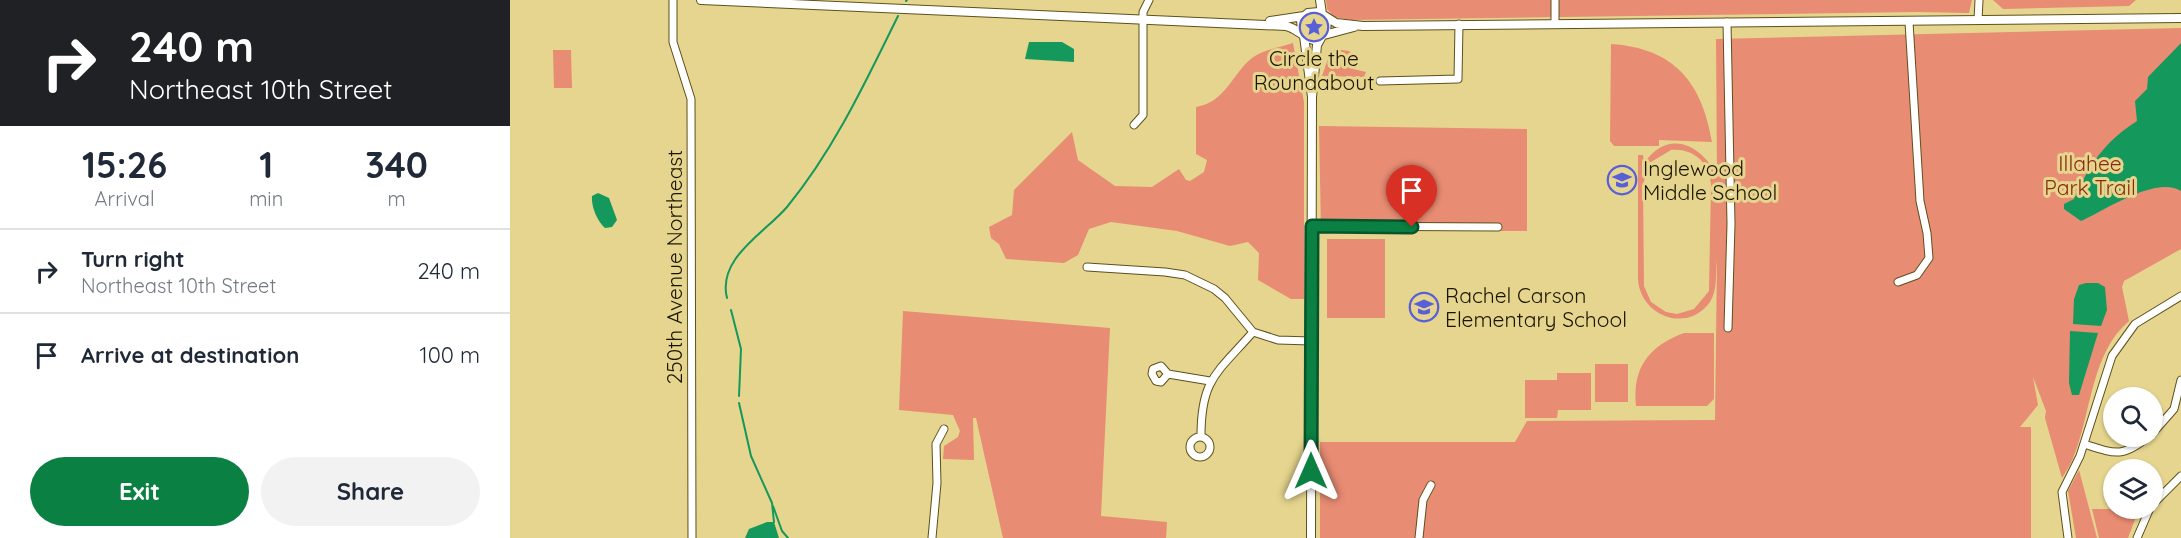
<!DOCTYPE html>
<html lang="en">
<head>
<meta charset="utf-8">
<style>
  :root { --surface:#fff; --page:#f2f2f3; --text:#1f2937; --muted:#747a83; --line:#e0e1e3; --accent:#0b8043 }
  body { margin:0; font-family:Quicksand,sans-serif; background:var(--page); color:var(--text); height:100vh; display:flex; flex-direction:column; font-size:22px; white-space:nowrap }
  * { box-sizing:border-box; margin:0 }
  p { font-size:20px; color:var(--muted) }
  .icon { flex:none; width:33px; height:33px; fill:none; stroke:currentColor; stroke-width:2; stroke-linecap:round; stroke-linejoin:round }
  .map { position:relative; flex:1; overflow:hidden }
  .sheet { display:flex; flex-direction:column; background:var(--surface); width:510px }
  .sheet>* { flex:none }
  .top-card { background:#202124; color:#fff; overflow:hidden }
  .tools { position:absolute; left:1593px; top:387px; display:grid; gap:12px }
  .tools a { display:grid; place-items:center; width:60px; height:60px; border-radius:50%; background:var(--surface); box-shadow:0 2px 4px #0004; font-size:30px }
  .pin { position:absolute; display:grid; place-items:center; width:51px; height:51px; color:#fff; margin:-62px -26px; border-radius:50% 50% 50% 0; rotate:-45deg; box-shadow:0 0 6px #0007 }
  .pin .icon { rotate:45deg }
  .me { position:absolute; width:66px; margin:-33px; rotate:0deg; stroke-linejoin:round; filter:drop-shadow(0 0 4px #0008) }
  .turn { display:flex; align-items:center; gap:21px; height:126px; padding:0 30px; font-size:27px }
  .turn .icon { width:78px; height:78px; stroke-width:2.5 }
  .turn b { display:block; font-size:42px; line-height:51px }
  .eta { display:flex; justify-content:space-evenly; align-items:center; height:102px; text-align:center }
  .eta b { font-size:36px; font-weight:700; line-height:42px }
  .action { display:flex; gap:12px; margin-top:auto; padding:12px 30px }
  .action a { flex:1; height:69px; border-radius:36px; background:var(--accent); color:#fff; font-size:24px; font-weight:700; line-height:69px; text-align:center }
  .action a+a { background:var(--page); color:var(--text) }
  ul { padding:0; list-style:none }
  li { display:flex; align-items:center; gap:18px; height:84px; padding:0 30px; border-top:2px solid var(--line) }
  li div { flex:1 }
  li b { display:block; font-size:22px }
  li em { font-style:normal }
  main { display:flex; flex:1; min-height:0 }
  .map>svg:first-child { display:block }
  .green { fill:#e88c73; fill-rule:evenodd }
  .water { fill:#15985c }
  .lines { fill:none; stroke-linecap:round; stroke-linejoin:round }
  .stream { stroke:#15985c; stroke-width:2 }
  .minor-casing { stroke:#5d511b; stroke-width:9 }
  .tertiary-casing { stroke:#5d511b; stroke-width:10 }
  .minor { stroke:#fff; stroke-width:7 }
  .tertiary { stroke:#fff; stroke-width:8 }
  .route-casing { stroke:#07532c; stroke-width:15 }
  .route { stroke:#0b8043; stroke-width:10 }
  .labels { text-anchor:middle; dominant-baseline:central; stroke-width:6; stroke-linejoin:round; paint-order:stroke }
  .poi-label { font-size:21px; fill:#1b1500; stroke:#e5d58e; text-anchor:start }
  .park-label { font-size:21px; fill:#8a2b0d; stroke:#e5d58e }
  .street-label { font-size:21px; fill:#1b1500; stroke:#e5d58e }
</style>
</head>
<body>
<main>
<section class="sheet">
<div class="top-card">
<div class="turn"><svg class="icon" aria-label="right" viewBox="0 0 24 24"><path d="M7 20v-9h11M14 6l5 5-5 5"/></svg><div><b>240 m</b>Northeast 10th Street</div></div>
</div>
<div class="eta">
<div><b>15:26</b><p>Arrival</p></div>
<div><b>1</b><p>min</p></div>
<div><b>340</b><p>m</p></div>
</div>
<ul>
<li><svg class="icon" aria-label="right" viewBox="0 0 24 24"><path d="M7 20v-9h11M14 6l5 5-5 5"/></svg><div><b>Turn right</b><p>Northeast 10th Street</p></div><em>240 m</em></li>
<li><svg class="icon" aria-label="arrive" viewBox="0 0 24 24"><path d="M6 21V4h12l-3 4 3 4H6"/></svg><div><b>Arrive at destination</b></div><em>100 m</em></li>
</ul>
<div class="action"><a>Exit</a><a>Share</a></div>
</section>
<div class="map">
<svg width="1671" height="538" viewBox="0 0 1671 538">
  <rect width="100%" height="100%" fill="#e5d58e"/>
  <path class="green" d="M816 0H1462L1459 13 1407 12 841 20 824 17 817 9Z
    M1483 0H1626L1619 6 1493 9Z
    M1671 28V249L1614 281 1612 287 1619 321C1582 352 1581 411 1565 453 1562 462 1557 470 1552 478L1535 418 1536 411 1523 377 1528 405 1510 427H1521V538H810V442H1005L1017 421 1205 420 1207 261C1205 274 1208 289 1200 302 1177 334 1131 316 1128 280V155H1133L1134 163C1159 128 1192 145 1207 176L1206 39ZM1161 150C1183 148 1199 162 1201 184L1199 291 1184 309 1167 314 1156 312 1141 302 1134 286 1133 184 1141 162Z
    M783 43 794 102V299H781L748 280 749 253 738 242 720 246 667 231 601 222 579 229 568 255 554 263 496 259 489 244 481 238 479 227 502 215 504 190 562 132 568 160 605 186 642 187 669 169 676 180 680 181 694 172 697 160 686 154V107C716 102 721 75 742 58 752 50 771 47 783 43Z
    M1101 44C1164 48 1192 82 1202 142L1149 140V146H1104L1100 141Z
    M825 49 839 51 842 54 843 69 856 72 854 77 812 76 820 53Z
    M43 50H61L62 88H44Z
    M809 126 1017 129V231H811Z
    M817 239H875V318H817Z
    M393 311 600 328 591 516 657 522 656 538H493L466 418H463L464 460 433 459 434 446 448 437 450 431 443 415 389 410Z
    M1174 333H1204V399L1197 406H1126C1122 368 1139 346 1174 333Z
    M1085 364H1118V402H1085Z
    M1047 373H1081V410H1048L1047 418H1015V380H1047Z
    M1569 470 1587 538H1566L1558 491Z
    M1582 509H1629L1618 538H1589Z"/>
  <path class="water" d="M519 42H552L564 49V62L515 59Z
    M1671 43V191C1647 175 1595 210 1571 221L1554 209V204L1564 199C1580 164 1594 142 1627 121L1625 101 1637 89 1638 77Z
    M88 193 99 198 107 220 102 227 95 228C87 221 81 206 82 196Z
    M1576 283H1588L1595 287 1597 310 1591 326 1563 324 1564 299 1569 285Z
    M1560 331 1588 333 1569 395H1562L1559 383Z
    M257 522H264L269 538H235L239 529Z"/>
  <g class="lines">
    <path class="stream" d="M396 1 397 0
      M217 298C207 258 255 233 277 207 324 150 356 81 388 16
      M221 310 231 349 229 396
      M229 403 241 456 262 503 264 522
      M263 506 272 531 278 538"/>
    <g class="minor-casing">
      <path id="minor" d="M163 0V42L181 99 182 538
        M1468 20 1469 0
        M1217 22 1221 224 1218 328
        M1045 23V0
        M870 81 948 79 949 24
        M624 125 633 115V12L639 0
        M802 226 988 227
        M577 267 655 272 675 275 704 289 715 298 743 332 768 340 801 341
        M1388 282 1407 275 1419 258 1417 233 1410 201 1399 22
        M658 374 651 382 646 381 642 374 643 369 651 366 658 374 700 381
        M1642 434 1664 409 1671 380
        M691 436C691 379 707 373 743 332
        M680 447a10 10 0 1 1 20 0a10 10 0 1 1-20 0Z
        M1574 444C1605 454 1613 458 1639 436
        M1642 505 1671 476
        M422 538 427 483 426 444 434 429
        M909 538 913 500 921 485
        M1558 538 1552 492 1570 456 1602 356 1625 324 1671 296
        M1627 538 1640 508"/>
    </g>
    <g class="tertiary-casing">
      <path id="tertiary" d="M191 0 776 26C787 28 793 38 804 40L816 32 817 20 809 12 798 13 791 19 792 33
        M810 0 812 14
        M815 16 826 23 853 26 1671 18
        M760 21 794 16
        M814 35 844 27
        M794 36 802 97 801 538
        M802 97 807 45 811 38"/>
    </g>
    <use href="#minor" class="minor"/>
    <use href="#tertiary" class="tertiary"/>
  </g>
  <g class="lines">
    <g class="route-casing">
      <path id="route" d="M801 471 802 226 902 227"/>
    </g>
    <use href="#route" class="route"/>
  </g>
  <defs>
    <g id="sight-ring" transform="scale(1.5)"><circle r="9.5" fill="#e5d58e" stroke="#595fd6" stroke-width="1.5"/><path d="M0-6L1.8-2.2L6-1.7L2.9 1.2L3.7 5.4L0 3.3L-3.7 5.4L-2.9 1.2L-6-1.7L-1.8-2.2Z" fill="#595fd6"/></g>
    <g id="school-ring" transform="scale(1.5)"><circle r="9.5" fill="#e5d58e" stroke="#595fd6" stroke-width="1.5"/><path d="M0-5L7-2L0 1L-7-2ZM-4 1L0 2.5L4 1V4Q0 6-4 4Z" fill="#595fd6"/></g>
  </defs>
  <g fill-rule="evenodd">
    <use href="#sight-ring" x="804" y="27"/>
    <use href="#school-ring" x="1112" y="180"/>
    <use href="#school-ring" x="914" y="307"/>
  </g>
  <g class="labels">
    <g class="poi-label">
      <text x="804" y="58" text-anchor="middle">Circle the<tspan x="804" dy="24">Roundabout</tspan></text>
      <text x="1133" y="168">Inglewood<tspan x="1133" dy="24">Middle School</tspan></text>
      <text x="935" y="295">Rachel Carson<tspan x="935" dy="24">Elementary School</tspan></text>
    </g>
    <g class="park-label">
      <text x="1580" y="163">Illahee<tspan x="1580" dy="24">Park Trail</tspan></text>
    </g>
    <g class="street-label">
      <text transform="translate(164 267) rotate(-90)">250th Avenue Northeast</text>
    </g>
  </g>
</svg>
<div class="tools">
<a><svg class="icon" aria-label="search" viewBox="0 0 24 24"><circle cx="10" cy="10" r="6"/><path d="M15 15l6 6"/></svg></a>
<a><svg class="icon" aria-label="layers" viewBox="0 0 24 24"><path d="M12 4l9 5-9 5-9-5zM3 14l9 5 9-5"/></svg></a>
</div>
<div class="pin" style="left:902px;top:227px;background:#d93025"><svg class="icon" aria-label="arrive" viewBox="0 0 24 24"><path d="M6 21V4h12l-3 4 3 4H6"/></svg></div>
<svg class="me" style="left:801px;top:471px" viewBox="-20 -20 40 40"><path d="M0-17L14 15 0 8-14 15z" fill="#0b8043" stroke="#fff" stroke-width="4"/></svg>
</div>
</main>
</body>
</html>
